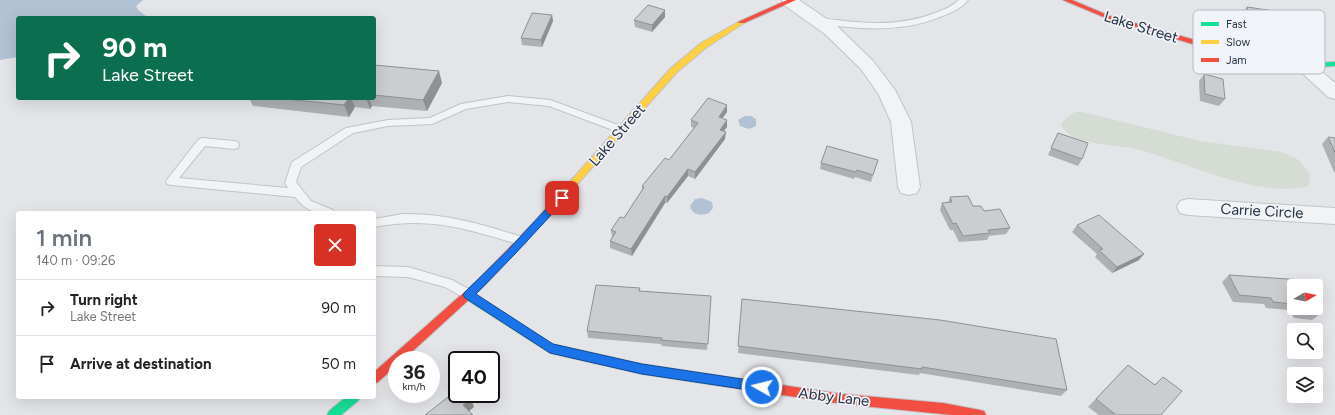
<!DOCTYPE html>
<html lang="en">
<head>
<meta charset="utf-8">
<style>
  :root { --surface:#fff; --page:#f2f2f2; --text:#222; --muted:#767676; --line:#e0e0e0; --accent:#6a717c }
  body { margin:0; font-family:Figtree,sans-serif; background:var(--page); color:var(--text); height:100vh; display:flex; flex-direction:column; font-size:15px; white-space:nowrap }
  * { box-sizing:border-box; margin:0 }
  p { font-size:13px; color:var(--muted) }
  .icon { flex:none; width:22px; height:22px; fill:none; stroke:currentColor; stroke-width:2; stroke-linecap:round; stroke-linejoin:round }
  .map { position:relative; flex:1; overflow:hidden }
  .drawer { position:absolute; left:16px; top:211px; width:360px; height:188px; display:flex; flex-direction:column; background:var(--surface); border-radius:4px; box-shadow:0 4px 16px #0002 }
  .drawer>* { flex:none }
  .banner { position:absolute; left:16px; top:16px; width:360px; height:84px; border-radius:4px; box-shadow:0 4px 16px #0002; background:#0b6e4f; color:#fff; overflow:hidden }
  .needle { width:26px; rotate:80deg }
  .tools { position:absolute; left:1287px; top:279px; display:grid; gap:8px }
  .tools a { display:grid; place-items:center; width:36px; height:36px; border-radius:4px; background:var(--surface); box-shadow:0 4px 16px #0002; font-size:20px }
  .speed { position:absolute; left:388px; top:351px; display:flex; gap:8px; font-size:20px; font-weight:700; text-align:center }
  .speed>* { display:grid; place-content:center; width:52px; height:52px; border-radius:50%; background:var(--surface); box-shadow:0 4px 16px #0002; line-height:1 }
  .speed small { font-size:10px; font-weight:400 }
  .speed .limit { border:2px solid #111; border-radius:6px; background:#fff; color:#111 }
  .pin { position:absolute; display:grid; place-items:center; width:34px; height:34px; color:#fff; margin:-17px; border-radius:8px; box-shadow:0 2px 6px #0006 }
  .me { position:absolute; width:44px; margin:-22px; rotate:278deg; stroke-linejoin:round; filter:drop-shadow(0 0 3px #0008) }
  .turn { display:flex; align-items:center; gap:14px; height:84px; padding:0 20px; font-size:18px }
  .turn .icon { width:52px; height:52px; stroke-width:2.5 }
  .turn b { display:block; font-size:28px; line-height:34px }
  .round { display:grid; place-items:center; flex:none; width:42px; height:42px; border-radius:4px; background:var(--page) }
  .summary { display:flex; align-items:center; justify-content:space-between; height:68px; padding:0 20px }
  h1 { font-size:24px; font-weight:600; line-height:30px; color:var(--accent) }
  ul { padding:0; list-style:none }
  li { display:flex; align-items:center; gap:12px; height:56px; padding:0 20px; border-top:1px solid var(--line) }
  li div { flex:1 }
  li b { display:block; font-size:15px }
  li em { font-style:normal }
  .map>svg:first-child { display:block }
  .green { fill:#d4dcd3 }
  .water { fill:#b1c2d4 }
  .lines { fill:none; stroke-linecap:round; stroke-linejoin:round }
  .lane-casing { stroke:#c1c3c6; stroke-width:2 }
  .street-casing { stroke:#c1c3c6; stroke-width:2 }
  .fast-casing { stroke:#c1c3c6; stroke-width:2 }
  .slow-casing { stroke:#c1c3c6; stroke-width:2 }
  .jam-casing { stroke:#c1c3c6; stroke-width:2 }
  .lane { fill:#f2f3f5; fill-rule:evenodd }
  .street { fill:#f2f3f5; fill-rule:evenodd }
  .fast { fill:#16e098; fill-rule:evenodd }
  .slow { fill:#ffcf43; fill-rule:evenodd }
  .jam { fill:#f24e42; fill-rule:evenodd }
  .wall { fill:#afb0b3 }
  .shaded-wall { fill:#8e9092 }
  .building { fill:#cbcdd0; stroke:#8e9092 }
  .route { fill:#1a73e8; stroke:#114b97 }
  .labels { text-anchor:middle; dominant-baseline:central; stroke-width:3.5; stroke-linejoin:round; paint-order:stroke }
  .street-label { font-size:15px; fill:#293242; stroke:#f0f3f7 }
  .key { fill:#f0f3f7; stroke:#b4b9c1; stroke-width:1 }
  .key-label { font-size:11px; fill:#293242 }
</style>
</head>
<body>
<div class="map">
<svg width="1335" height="415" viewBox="0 0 1335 415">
  <rect width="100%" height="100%" fill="#e3e5e8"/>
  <path class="green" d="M1075 112H1082L1200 141 1282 152 1299 160 1310 174 1309 186C1258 199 1189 163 1140 150 1121 145 1083 145 1069 134 1066 132 1063 128 1061 125L1064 120Z"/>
  <path class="water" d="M0 0H143L136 6 138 10 149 18H18V57L0 60Z
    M745 116H751L756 119V126L749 129 740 126 738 120Z
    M702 198 712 202 713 208 709 213C701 216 692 215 690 206L695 199Z"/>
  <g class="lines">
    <g class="lane-casing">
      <path id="lane" d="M959 0H968C961 9 950 13 940 17 900 33 861 29 819 24L815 21 819 18C859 23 897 28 935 13 944 10 952 6 959 0Z
        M508 96 550 100 626 128 627 130 622 133 618 132 549 106 508 102 466 109 432 124 388 126 353 133 301 167 296 182 311 201 333 210 335 213C315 213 308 213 295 197L171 185 167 184 166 181 198 140 202 138 234 141 238 142 239 145 238 148 234 149 205 146 179 178 288 188 285 183 292 162 346 128 388 120 430 118 461 104Z
        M403 214C445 213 485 225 525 238L527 241 525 244 521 245C467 229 431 216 374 227V219Z
        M374 266 408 267 452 280 472 291 474 295 472 299 468 300 445 287 408 277 374 276Z"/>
    </g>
    <g class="street-casing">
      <path id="street" d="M782 0H799L837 26 873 61 895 90 911 122 920 187 917 193 909 195 901 193 898 187 891 122 879 95 861 69 825 34 784 5Z
        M1306 61 1312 63 1335 83V99L1328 97 1300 71 1297 67 1300 63Z
        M1188 199 1335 208V224L1188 215 1180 213 1177 207 1180 201Z"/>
    </g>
    <g class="fast-casing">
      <path id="fast" d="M1239 54 1288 62 1311 63 1335 62V66C1302 69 1271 66 1239 58Z
        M468 291 552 344 642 364 721 376 725 377 726 381 725 385 721 386 642 374 550 353 464 298 463 295 464 292Z
        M346 397H360L358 401 341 415H327L329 411Z"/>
    </g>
    <g class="slow-casing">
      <path id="slow" d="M742 20 744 21V23L707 47 677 72 541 225H535L533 223 535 221 671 68 701 43Z"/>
    </g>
    <g class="jam-casing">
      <path id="jam" d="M787 0H796L744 23H740L738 22Z
        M1063 0H1072L1110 16 1245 54 1246 56 1245 58H1239L1106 18Z
        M538 219 541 221 543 223 541 225 485 285 403 360H397V365L378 382 374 384V372L479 279 535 221Z
        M721 376 842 394 943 403 980 410 984 411 986 415H952L842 404 721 386 717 385 716 381 717 377Z"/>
    </g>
    <use href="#lane" class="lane"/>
    <use href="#street" class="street"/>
    <use href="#fast" class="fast"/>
    <use href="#slow" class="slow"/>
    <use href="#jam" class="jam"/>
  </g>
  <path class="wall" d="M1247 7 1280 29 1275 36 1248 31 1242 13Z
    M552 15 553 21 542 47 522 45 521 38Z
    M665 17 652 32 635 27 634 20Z
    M374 65 442 83 427 111 372 106 370 109 355 107 349 117 253 106 249 98H374Z
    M1204 74 1225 99 1219 106 1200 101 1199 81Z
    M727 112 722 119 727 120V127L723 132 725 139 695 179 688 176 667 203H665L632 256 610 248V241L612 237 611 230 624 218 642 190V186L669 160 694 128 691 127V120Z
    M1058 133 1082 159 1078 166 1048 155Z
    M1328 137 1335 138V173L1334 172 1322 144Z
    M878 160 871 182 855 177 854 179 820 169 821 163Z
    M950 197 984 211 1010 228 1006 234 989 236 987 240 959 242 953 230H950L940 210 942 203H948Z
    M1077 225 1139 260 1112 273 1095 257 1097 254 1072 232Z
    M1229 275 1294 286V308H1316L1320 314 1312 320 1294 318 1289 310 1266 308 1264 304 1233 302 1222 282Z
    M640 291 711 296 707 350 662 346 661 344 588 338 587 331Z
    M742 299 1067 390 1061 396 920 373 919 375 738 353Z
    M1128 365 1154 385 1163 377 1161 415H1099L1088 407Z"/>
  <path class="shaded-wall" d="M665 10V17L652 32V25Z
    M552 15 553 21 542 47 541 40Z
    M439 71 442 83 427 111 423 100Z
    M349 98H351L355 107 349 117 344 105Z
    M366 98H369L372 106 370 109Z
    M727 105V112L718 124 719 117Z
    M727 120V127L719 137 720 130Z
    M726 132 725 139 695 179V172Z
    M688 169V176L667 203V197Z
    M665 196V203L632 256 631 249Z
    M1144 254 1139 260 1112 273 1117 267Z
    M471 399 474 407 467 413 463 405Z"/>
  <path class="building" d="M648 5 665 10 652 25 634 20Z
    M1247 7 1274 11 1280 29 1252 25Z
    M532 13 552 15 541 40 521 38Z
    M374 65 439 71 423 100 374 95Z
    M1204 74 1223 79 1225 99 1205 94Z
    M276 98H349L344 105Z
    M708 98 727 105 719 117 727 120 720 130 726 132 695 172 688 169 667 197 665 196 631 249 610 241 616 232 611 230 620 217 624 218 644 187 642 186 665 158 669 160 698 123 691 120Z
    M1058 133 1088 143 1082 159 1051 148Z
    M1328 137 1335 138V152Z
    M827 146 878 160 873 175 857 170 856 172 821 163Z
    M968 196 973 206H981L984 211 1000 209 1010 228 988 230 990 233 963 236 956 223 953 224 942 203 952 202 950 197Z
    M1099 215 1144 254 1117 267 1099 250 1103 249 1077 225Z
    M1229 275 1302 280 1305 286H1294V304L1273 302 1271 298 1239 295Z
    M596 285 640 288 639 291 711 296 708 344 661 340 662 338 587 331Z
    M742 299 940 320 1056 339 1067 390 922 367V369L738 346Z
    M1316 307 1320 314 1301 312 1299 308H1316Z
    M1128 365 1155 385 1163 377 1182 391 1161 415H1116L1096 399Z
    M457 390V394H466L471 399 463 405 473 415H425Z"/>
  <path class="route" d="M562 194 566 198 565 200 514 255 476 294 553 344 642 364 762 382 766 384 767 387 766 391 762 392 642 374 550 353 465 298 463 295 465 292 508 250 559 195Z"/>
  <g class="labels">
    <g class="street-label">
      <text transform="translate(1141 27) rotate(17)">Lake Street</text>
      <text transform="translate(617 135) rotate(-49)">Lake Street</text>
      <text transform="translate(1262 211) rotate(3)">Carrie Circle</text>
      <text transform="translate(834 397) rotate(7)">Abby Lane</text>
    </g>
  </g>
  <rect x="1193" y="10" width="132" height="64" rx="6" class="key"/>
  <rect x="1201" y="22" width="18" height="4" fill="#16e098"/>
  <rect x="1201" y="40" width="18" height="4" fill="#ffcf43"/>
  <rect x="1201" y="58" width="18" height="4" fill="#f24e42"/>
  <g class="key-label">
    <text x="1226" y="28">Fast</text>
    <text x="1226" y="46">Slow</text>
    <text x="1226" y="64">Jam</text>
  </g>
</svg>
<div class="tools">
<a><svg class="needle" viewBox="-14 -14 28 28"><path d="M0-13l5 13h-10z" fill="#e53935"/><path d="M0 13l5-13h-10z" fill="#767676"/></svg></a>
<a><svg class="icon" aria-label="search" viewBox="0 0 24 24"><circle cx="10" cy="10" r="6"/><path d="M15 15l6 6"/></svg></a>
<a><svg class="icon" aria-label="layers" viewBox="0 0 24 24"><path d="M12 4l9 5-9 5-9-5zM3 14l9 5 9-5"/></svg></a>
</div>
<div class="speed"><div>36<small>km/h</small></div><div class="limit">40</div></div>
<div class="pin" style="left:562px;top:198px;background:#d93025"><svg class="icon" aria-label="arrive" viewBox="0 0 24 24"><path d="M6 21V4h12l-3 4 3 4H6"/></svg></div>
<svg class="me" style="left:762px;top:387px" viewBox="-20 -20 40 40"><circle r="17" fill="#1a73e8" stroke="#fff" stroke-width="3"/><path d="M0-11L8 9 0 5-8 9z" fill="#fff"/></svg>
<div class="banner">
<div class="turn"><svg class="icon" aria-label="right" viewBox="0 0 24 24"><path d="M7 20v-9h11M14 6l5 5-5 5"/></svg><div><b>90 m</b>Lake Street</div></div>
</div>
<section class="drawer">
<div class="summary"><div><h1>1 min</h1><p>140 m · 09:26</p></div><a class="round" style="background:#d93025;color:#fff"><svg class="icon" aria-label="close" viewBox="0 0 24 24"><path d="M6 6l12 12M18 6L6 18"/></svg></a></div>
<ul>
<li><svg class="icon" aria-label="right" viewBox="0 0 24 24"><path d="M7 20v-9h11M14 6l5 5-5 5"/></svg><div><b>Turn right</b><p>Lake Street</p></div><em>90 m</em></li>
<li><svg class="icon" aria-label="arrive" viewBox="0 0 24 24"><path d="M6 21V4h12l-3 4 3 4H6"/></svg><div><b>Arrive at destination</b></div><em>50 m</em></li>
</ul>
</section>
</div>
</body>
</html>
